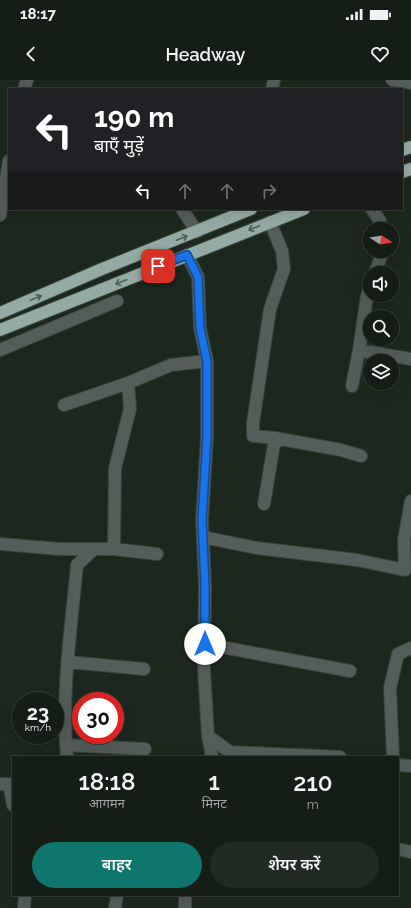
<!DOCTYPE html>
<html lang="hi">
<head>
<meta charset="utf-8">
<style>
  :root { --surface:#151e16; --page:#222b23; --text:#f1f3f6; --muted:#9da2a1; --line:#343c35; --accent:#0f766e }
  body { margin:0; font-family:Raleway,"Noto Sans Devanagari",sans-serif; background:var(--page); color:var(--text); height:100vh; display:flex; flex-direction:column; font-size:15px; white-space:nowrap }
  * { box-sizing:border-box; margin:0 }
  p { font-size:13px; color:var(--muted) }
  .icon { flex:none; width:22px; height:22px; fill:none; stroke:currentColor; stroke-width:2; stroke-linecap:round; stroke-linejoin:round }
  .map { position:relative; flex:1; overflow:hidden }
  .panel { position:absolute; left:12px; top:676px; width:387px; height:140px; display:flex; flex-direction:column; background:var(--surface); border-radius:0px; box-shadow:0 4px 16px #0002,0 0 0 1px var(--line) }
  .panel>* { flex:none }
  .top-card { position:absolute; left:8px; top:8px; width:395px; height:122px; border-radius:0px; box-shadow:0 4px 16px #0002,0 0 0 1px var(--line); background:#202124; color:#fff; overflow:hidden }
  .needle { width:26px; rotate:102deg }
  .tools { position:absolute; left:363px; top:142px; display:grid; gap:8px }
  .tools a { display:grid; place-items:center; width:36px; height:36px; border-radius:50%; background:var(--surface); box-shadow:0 4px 16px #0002,0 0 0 1px var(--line); font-size:20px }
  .speed { position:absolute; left:12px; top:612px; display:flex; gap:8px; font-size:20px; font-weight:700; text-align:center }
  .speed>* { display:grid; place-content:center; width:52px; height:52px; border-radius:50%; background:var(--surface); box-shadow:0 4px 16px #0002,0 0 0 1px var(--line); line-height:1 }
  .speed small { font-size:10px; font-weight:400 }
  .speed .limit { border:6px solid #d22; background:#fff; color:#111 }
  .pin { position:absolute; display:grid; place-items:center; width:34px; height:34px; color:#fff; margin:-17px; border-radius:8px; box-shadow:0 2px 6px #0006 }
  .me { position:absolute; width:44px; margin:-22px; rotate:0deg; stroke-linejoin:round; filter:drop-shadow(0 0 3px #0008) }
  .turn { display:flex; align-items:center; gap:14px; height:84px; padding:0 20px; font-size:18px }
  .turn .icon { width:52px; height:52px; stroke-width:2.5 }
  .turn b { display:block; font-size:28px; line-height:34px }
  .lanes { display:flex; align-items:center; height:38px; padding:0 20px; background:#0003; justify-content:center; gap:20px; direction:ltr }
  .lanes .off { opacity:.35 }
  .eta { display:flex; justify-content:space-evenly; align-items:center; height:68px; text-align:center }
  .eta b { font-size:24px; font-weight:600; line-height:28px }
  .primary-button { display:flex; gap:8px; margin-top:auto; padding:8px 20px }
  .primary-button a { flex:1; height:46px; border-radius:24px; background:var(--accent); color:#fff; font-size:16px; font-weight:600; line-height:46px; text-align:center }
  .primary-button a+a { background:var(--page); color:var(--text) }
  .status { display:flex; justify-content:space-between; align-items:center; height:28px; padding:0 20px; background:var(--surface); direction:ltr }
  .status svg { height:11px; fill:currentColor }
  header { display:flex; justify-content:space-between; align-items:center; height:52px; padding:0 20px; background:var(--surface); font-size:18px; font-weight:600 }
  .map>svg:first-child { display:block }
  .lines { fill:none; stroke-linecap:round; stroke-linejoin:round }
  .minor-casing { stroke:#384439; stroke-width:14 }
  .highway-casing { stroke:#384439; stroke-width:14 }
  .minor { stroke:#545d5a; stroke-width:12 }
  .highway { stroke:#94aba5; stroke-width:12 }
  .oneway { stroke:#4d5e55 }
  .route-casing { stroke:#114b97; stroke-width:10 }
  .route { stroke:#1a73e8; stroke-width:7 }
</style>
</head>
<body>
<div class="status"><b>18:17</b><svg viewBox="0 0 49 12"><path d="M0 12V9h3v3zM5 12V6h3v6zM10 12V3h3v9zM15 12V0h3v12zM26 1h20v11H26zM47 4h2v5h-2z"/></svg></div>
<header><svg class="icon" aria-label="back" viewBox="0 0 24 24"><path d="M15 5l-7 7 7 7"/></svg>Headway<svg class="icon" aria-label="heart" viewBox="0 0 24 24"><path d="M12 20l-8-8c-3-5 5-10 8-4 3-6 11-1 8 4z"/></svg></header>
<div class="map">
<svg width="411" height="828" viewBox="0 0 411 828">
  <rect width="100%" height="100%" fill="#1c281d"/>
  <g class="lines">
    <g class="minor-casing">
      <path id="minor" d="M392 0 411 3
        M24 9 27 0
        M272 9 274 0
        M182 129 197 152
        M372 129 380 141 381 149
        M0 135 9 81
        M187 175 198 197 200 248 207 281V357L202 441 205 504 204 590 208 656 212 677
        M375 193 383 171
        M370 207 367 216 359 270 411 279
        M0 270 117 221
        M352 306 359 270
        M64 325 128 303
        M275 358 341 370 361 376
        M264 424 275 358 253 356V343L270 229 284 189 282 171 270 142
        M203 457 257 468 357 480 405 490 404 460 411 421
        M0 464 60 469H114L115 388 130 329 128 303 171 285 207 281
        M114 469 157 474
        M205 564 350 591
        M68 582 144 589
        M208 656 230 672 340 677
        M66 665 145 669
        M67 677C61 614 71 549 77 485L93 470
        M393 677 390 608 398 574 411 568
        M398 685 411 686
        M0 704H9L13 725
        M398 769 411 772
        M185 815V828
        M24 828 25 815
        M115 828 117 815"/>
    </g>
    <g class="highway-casing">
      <path id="highway" d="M402 70 411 67
        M402 92 411 89
        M0 233 102 189 251 129
        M0 250 304 129"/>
    </g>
    <use href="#minor" class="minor"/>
    <use href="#highway" class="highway"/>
  </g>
  <defs><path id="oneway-shaft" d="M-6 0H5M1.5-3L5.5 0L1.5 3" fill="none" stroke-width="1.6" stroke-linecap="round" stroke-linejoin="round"/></defs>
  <g class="oneway">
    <use href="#oneway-shaft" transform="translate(254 148) rotate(158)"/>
    <use href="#oneway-shaft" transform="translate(182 158) rotate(-21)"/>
    <use href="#oneway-shaft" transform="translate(121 202) rotate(158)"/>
    <use href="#oneway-shaft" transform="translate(36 218) rotate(-23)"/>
  </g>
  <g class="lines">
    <g class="route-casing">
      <path id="route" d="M158 186 187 175 198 197 200 248 207 281V357L202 441 205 504V564"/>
    </g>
    <use href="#route" class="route"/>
  </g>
</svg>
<div class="tools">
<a><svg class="needle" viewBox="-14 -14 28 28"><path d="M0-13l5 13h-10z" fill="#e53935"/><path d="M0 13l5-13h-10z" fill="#9da2a1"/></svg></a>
<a><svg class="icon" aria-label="sound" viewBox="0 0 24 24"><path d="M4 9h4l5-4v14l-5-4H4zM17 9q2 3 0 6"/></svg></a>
<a><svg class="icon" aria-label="search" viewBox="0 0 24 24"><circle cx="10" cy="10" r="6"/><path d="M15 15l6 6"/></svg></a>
<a><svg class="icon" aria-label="layers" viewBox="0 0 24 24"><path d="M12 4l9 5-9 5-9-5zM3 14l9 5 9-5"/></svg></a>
</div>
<div class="speed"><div>23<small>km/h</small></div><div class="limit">30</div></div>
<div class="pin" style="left:158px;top:186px;background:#d93025"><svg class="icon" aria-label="arrive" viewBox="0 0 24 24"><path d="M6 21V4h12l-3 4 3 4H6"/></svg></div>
<svg class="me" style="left:205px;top:564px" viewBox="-20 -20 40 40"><circle r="19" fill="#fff"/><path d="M0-13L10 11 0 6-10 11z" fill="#1a73e8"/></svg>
<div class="top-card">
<div class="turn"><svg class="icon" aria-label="left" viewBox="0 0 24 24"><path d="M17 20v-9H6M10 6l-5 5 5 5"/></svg><div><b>190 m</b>बाएँ मुड़ें</div></div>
<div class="lanes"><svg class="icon" aria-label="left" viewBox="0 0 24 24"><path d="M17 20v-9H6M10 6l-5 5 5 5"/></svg><svg class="icon off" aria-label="ahead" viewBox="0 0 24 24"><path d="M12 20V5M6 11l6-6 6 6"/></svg><svg class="icon off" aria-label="ahead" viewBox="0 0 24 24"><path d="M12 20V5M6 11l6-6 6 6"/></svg><svg class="icon off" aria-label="right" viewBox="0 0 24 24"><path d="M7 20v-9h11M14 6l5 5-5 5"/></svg></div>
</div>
<section class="panel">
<div class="eta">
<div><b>18:18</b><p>आगमन</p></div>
<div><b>1</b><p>मिनट</p></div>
<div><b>210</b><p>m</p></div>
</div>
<div class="primary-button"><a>बाहर</a><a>शेयर करें</a></div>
</section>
</div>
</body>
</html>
